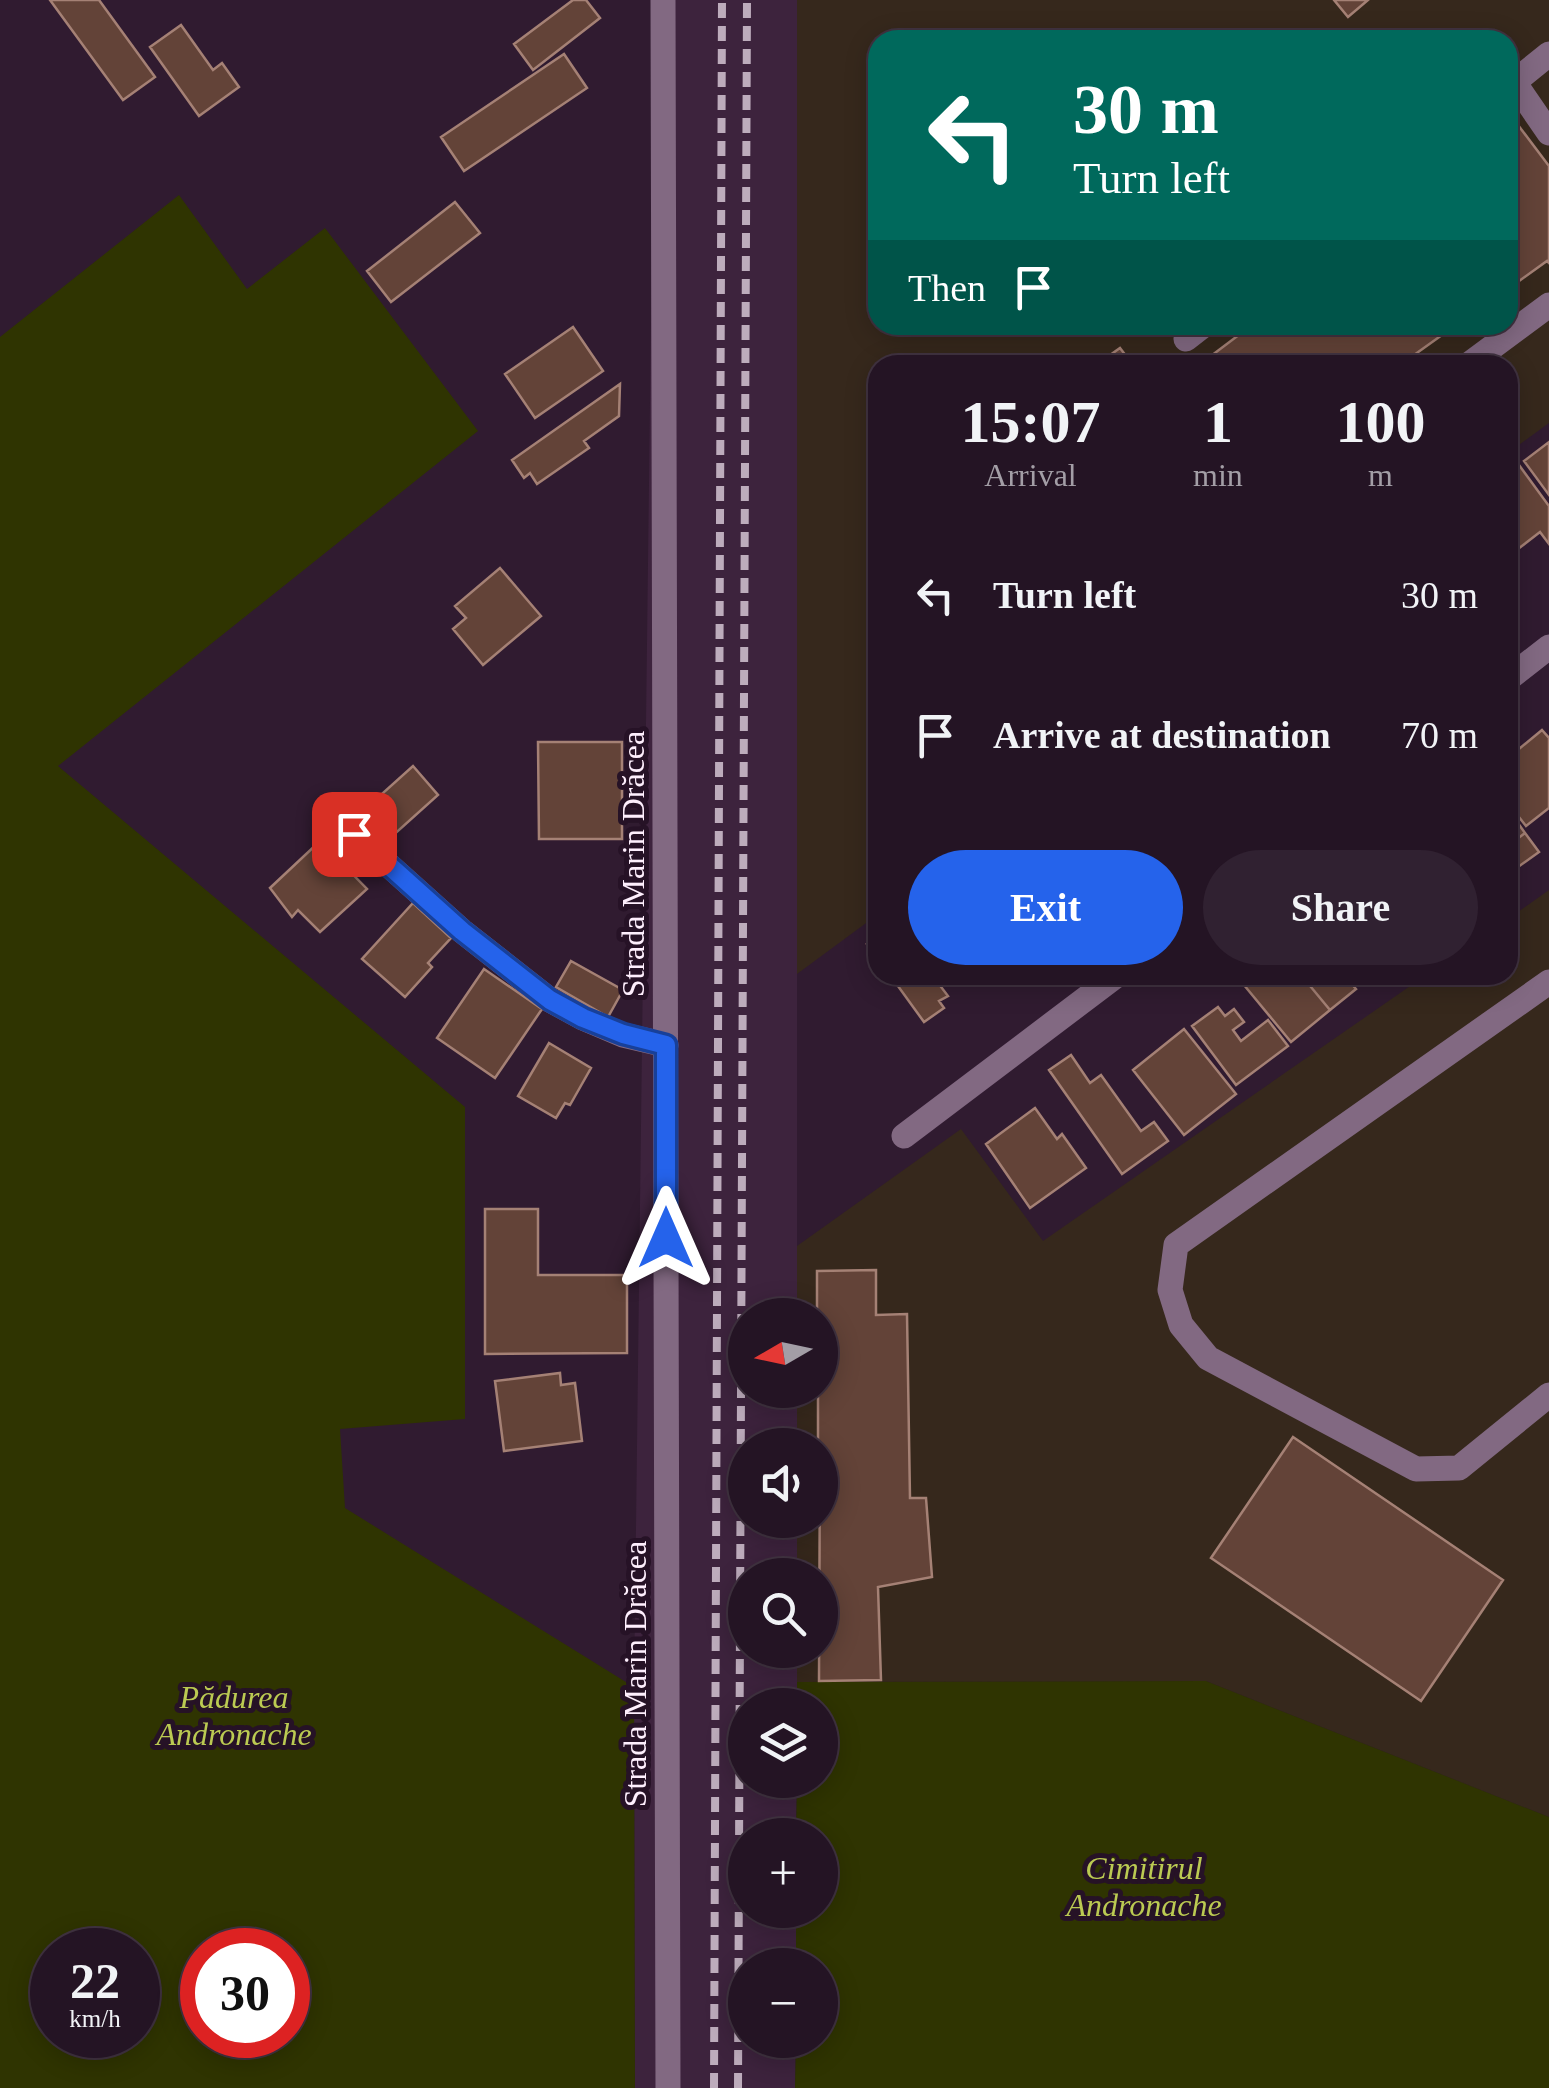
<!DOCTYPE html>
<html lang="en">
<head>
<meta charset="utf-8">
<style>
  :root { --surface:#241424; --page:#302131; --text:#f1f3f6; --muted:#a39ea6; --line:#413341; --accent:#2563eb }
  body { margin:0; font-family:"Times New Roman",serif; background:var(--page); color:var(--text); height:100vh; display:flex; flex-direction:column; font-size:38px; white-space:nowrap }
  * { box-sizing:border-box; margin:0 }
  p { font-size:32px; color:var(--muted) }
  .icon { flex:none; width:55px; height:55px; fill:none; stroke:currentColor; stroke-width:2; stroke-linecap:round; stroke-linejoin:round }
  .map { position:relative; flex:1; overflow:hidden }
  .drawer { position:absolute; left:868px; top:355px; width:650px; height:630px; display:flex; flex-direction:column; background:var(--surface); border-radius:30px; box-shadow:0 5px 25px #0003,0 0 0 2px var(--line) }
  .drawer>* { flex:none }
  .banner { position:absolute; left:868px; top:30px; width:650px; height:305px; border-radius:30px; box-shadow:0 5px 25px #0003,0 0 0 2px var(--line); background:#00695c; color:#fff; overflow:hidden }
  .needle { width:65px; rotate:261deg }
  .buttons { position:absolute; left:728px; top:1298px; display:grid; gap:20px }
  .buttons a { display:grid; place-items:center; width:110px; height:110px; border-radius:50%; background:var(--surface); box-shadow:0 5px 25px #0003,0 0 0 2px var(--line); font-size:50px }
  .speed { position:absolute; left:30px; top:1928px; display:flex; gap:20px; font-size:50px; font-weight:700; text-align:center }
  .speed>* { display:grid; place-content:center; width:130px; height:130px; border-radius:50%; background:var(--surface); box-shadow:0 5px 25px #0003,0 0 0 2px var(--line); line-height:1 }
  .speed small { font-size:25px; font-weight:400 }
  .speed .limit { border:15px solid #d22; background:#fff; color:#111 }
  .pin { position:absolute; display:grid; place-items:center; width:85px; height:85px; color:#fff; margin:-42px; border-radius:20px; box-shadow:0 5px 15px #0006 }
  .me { position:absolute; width:110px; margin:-55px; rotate:0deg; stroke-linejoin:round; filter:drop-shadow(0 0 8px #0008) }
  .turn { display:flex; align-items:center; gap:35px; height:210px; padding:0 40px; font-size:45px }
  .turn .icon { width:130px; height:130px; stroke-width:2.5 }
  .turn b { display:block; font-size:70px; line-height:85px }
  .then { display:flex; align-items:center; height:95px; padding:0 40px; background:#0003; gap:20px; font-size:38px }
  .eta { display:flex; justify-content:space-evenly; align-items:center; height:170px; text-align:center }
  .eta b { font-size:60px; font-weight:700; line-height:70px }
  .button { display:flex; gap:20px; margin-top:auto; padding:20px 40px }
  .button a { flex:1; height:115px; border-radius:60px; background:var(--accent); color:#fff; font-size:40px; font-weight:700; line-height:115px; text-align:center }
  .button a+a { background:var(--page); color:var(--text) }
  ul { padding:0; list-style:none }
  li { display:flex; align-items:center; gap:30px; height:140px; padding:0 40px }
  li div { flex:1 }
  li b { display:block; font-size:38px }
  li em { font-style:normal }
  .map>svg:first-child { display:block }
  .built { fill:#3d233d }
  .industrial { fill:#36281c; fill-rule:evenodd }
  .green { fill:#2f3401; fill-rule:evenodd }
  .building { fill:#634338; stroke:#a58175; stroke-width:2.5 }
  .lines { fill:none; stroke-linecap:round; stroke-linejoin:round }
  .minor { stroke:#826982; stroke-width:25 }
  .rail { stroke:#bdacbc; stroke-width:8; stroke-dasharray:15 8; stroke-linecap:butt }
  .route-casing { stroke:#184099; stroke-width:25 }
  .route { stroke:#2563eb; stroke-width:18 }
  .labels { text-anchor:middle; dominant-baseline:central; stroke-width:10; stroke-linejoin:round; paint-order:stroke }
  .street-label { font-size:32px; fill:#feeffd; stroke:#261226 }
  .park-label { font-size:32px; font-style:italic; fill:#bbca52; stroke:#261226 }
</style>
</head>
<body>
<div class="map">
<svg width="1549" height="2088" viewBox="0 0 1549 2088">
  <rect width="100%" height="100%" fill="#301b30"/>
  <path class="built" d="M655 0H797V1315H745V1390H797V1445H745V1520H797V1575H745V1650H797V1705H745V1780H797L796 1835H745V1910H796V1965H745V2040H796L795 2088H635L634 1687Z"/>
  <path class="industrial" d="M797 0H1549V423L1508 453V365H878L877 915 797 974ZM878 40H1508V325H878Z
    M1549 890V1817L1206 1681 797 1682V1650H820V1575H797V1520H820V1445H797V1390H820V1315H797V1246L961 1129 1043 1241 1426 975H1508V919Z"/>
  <path class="green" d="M179 195 247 289 325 228 478 431 58 766 465 1107V1419L340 1429 345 1508 634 1687 635 2088H0V337ZM52 1950H138V2035H52ZM202 1950H288V2035H202Z
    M1206 1681 1549 1817V2088H795L796 2040H820V1965H796V1910H820V1835H796L797 1780H820V1705H797V1682Z"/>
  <path class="building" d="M50 0H99L155 77 123 100Z
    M573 0H586L600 18 533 70 514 44Z
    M1334 0H1368L1348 17Z
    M181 25 213 70 222 63 239 87 199 116 150 47Z
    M564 54 587 88 464 171 441 137Z
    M1518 125 1549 166V263L1547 261 1508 289V133Z
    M455 202 480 233 391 302 367 271Z
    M1252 325H1456L1400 365H1199Z
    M573 327 603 371 535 418 505 374Z
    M1120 348 1133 365H1096Z
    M620 384 619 416 584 441 589 448 537 484 530 473 524 478 512 460Z
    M1549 442V495L1524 461Z
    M1519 465 1549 506V544L1540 532 1518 549 1508 534V474Z
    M500 568 541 616 483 665 453 629 466 618 455 606Z
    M1542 730 1549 738V808L1526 826 1508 803V758Z
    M538 742H622V839H539Z
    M413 766 438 795 389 839 364 810Z
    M1508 809 1525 833 1508 846Z
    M1525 833 1539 852 1511 872 1508 867V846Z
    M320 841 367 889 320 932 298 910 292 917 270 888Z
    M413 903 451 938 428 963 432 967 405 997 362 959Z
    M878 937V958L867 944Z
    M571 961 623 990 608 1017 556 987Z
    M484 969 542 1009 495 1078 437 1038Z
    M890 975H932L948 996 939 1001 944 1008 924 1022Z
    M1244 975H1301L1330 1010 1291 1042 1239 979Z
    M1313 975H1344L1356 989 1330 1010 1306 981Z
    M1218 1007 1225 1016 1234 1009 1244 1022 1233 1030 1241 1041 1268 1020 1288 1046 1236 1085 1192 1026Z
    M1184 1029 1236 1094 1184 1135 1133 1070Z
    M549 1043 591 1068 570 1105 565 1103 556 1118 518 1096Z
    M1071 1055 1090 1083 1101 1075 1141 1131 1154 1122 1168 1141 1122 1174 1049 1070Z
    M1035 1108 1057 1139 1062 1134 1086 1168 1030 1208 986 1144Z
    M485 1209H538V1275H627V1353L485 1354Z
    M876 1270V1315L907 1314 910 1498H926L932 1577 878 1587 881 1680 819 1681 820 1445H818V1390H820V1315H817V1271Z
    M560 1373 561 1385 575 1383 582 1441 504 1451 495 1381Z
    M1293 1437 1503 1580 1421 1701 1211 1558Z"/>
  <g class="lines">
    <path class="minor" d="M663 0 668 2088
      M1514 82 1549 133
      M1508 87 1549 54
      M1186 339 1204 325
      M1468 365 1549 305
      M1508 679 1549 647
      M354 834 462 931 550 1000 583 1018 623 1035 666 1045
      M1549 982 1176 1245 1170 1290 1181 1325 1208 1358 1416 1469 1459 1468 1549 1395
      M904 1136 1117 975"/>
    <path class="rail" d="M714 2088 722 0
      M738 2088 747 0"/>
  </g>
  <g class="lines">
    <g class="route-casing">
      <path id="route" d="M354 834 462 931 550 1000 583 1018 623 1034 666 1045V1238"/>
    </g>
    <use href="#route" class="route"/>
  </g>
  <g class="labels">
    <g class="street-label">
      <text transform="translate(633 864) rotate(-90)">Strada Marin Drăcea</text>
      <text transform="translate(635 1674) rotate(-90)">Strada Marin Drăcea</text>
    </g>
    <g class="park-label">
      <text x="234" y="1697">Pădurea<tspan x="234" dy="37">Andronache</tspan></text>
      <text x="1144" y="1868">Cimitirul<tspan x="1144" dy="37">Andronache</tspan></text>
    </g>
  </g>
</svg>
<div class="buttons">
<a><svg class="needle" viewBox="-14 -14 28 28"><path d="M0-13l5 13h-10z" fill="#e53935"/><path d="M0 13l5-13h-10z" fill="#a39ea6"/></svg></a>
<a><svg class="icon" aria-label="sound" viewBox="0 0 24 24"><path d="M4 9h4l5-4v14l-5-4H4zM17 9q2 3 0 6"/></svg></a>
<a><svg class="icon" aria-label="search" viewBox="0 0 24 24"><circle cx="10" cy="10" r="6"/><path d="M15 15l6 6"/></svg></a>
<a><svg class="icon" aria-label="layers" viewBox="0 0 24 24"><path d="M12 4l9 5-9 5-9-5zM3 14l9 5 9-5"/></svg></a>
<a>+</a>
<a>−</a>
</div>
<div class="speed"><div>22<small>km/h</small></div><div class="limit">30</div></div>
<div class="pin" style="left:354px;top:834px;background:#d93025"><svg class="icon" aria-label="arrive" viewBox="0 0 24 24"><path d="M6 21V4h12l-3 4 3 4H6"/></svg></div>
<svg class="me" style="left:666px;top:1238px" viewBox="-20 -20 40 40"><path d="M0-17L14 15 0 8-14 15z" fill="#2563eb" stroke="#fff" stroke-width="4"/></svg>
<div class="banner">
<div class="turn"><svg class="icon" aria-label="left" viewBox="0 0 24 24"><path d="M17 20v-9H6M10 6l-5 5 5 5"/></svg><div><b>30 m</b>Turn left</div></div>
<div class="then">Then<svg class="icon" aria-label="arrive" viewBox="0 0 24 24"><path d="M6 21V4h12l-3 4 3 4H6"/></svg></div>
</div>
<section class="drawer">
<div class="eta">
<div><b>15:07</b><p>Arrival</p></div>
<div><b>1</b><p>min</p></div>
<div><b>100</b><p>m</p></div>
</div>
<ul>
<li><svg class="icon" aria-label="left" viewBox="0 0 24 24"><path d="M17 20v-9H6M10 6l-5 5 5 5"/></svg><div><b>Turn left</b></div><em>30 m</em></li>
<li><svg class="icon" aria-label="arrive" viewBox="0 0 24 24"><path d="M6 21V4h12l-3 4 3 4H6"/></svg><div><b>Arrive at destination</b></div><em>70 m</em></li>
</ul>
<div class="button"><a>Exit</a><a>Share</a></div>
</section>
</div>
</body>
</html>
